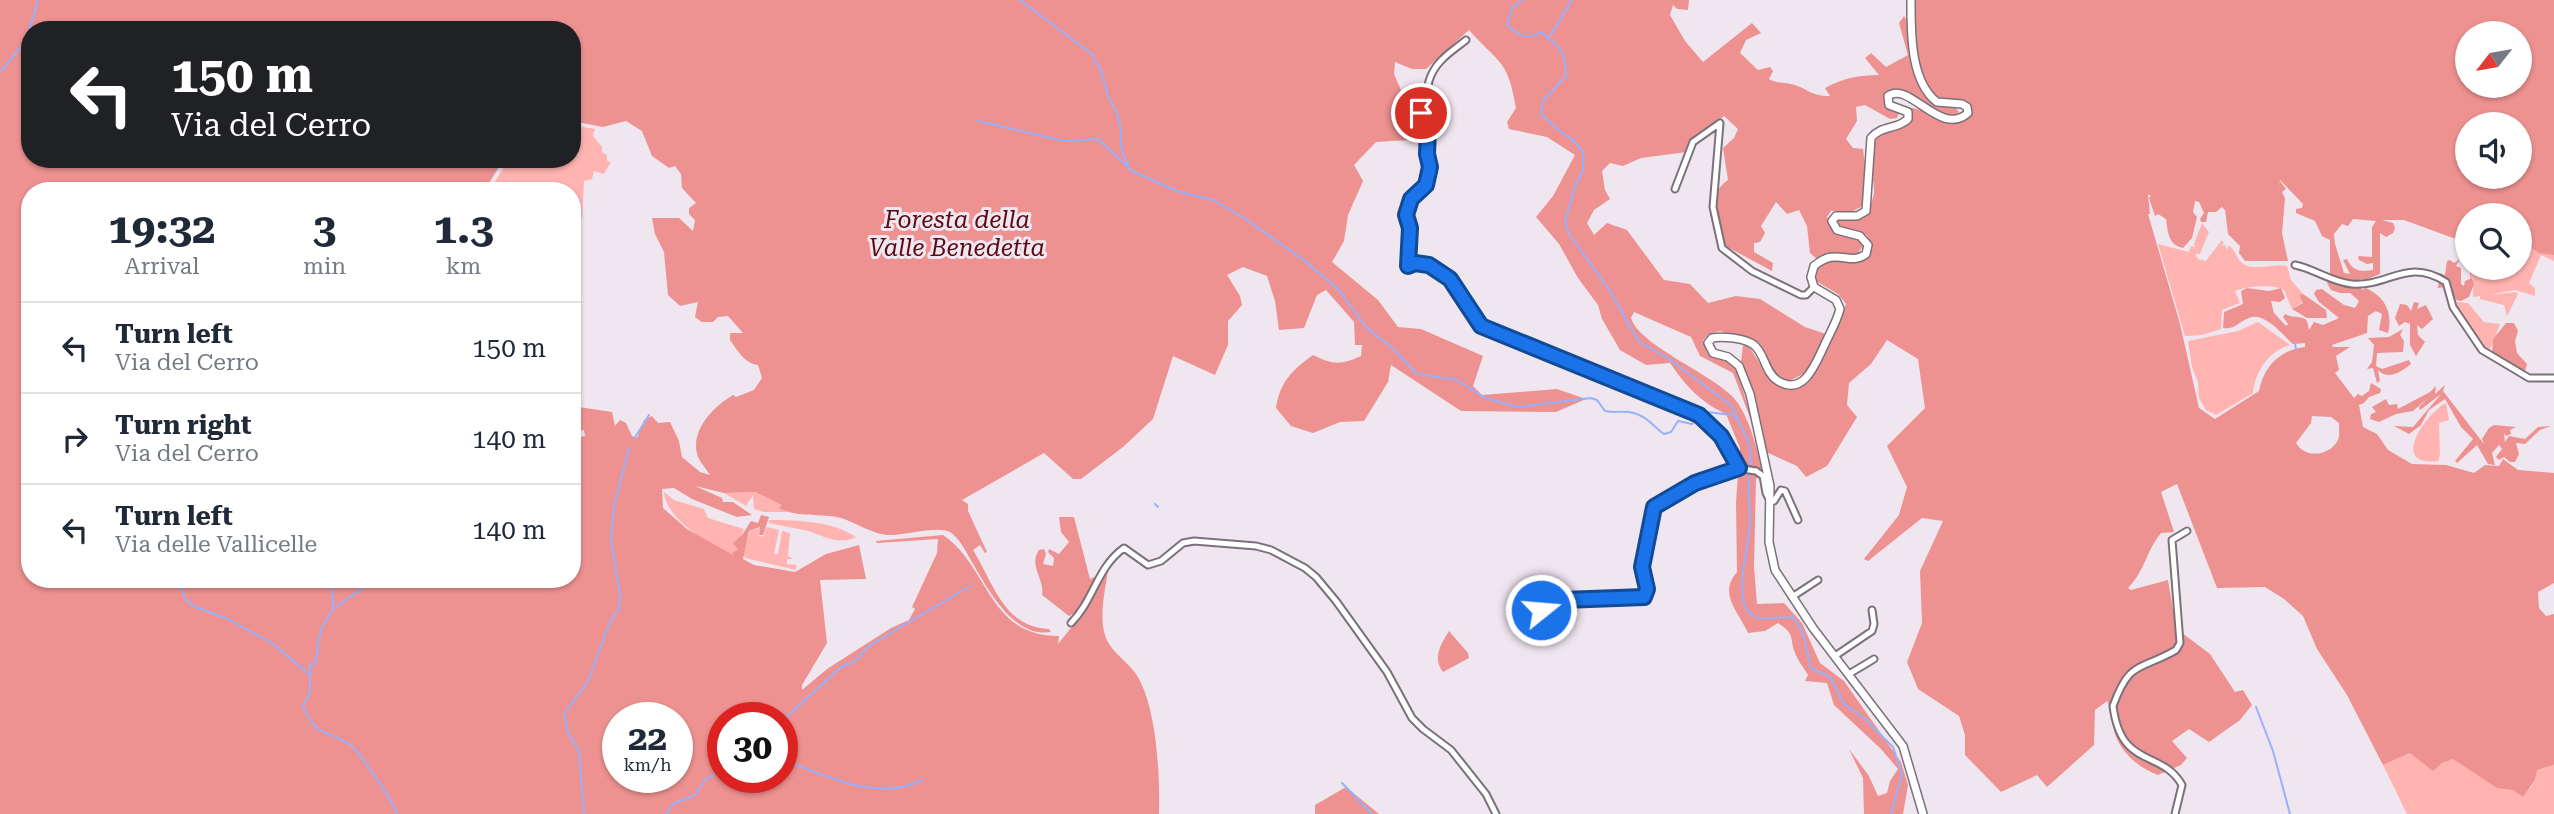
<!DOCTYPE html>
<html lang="en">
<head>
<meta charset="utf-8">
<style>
  :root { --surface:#fff; --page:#f6f6f7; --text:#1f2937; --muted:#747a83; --line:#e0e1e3 }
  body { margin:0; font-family:"Roboto Serif",serif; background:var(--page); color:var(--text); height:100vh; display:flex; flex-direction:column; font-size:26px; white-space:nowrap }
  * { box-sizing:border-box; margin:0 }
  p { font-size:23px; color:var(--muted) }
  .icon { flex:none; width:38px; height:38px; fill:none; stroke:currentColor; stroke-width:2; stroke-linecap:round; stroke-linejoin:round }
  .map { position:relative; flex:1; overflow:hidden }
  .sheet { position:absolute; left:21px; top:182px; width:560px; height:406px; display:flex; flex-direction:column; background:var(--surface); border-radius:28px; box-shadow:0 2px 5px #0004 }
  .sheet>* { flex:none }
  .top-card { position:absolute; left:21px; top:21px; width:560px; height:147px; border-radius:28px; box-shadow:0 2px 5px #0004; background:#202124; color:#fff; overflow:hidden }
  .needle { width:46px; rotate:239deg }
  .controls { position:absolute; left:2455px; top:21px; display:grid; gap:14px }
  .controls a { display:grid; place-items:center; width:77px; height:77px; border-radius:50%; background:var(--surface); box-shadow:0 2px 5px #0004; font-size:35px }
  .speed { position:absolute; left:602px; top:702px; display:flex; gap:14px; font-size:35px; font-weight:700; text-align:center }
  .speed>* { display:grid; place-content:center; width:91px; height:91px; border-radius:50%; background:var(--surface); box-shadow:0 2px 5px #0004; line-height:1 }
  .speed small { font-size:18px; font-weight:400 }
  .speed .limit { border:10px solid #d22; background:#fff; color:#111 }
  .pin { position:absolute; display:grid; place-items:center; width:60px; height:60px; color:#fff; margin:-30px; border:4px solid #fff; border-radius:50%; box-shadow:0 2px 7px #0007 }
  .me { position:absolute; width:77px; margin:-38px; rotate:73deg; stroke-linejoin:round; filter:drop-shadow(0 0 5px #0008) }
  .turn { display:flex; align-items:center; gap:24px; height:147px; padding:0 35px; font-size:32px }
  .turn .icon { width:91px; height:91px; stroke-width:2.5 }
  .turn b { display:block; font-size:49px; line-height:60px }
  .eta { display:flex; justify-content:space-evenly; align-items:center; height:119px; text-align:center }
  .eta b { font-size:42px; font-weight:700; line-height:49px }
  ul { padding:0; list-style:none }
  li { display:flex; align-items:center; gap:21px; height:91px; padding:0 35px; border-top:2px solid var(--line) }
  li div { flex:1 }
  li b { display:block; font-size:26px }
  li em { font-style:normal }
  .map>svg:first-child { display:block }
  .green { fill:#ffb4b1 }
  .forest { fill:#ed9290; fill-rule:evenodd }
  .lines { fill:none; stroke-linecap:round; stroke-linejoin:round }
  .stream { stroke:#98b1fc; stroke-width:2 }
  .street-casing { stroke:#7a717a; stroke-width:9 }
  .secondary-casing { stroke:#7a717a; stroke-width:10 }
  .street { stroke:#fff; stroke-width:5 }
  .secondary { stroke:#fff; stroke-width:7 }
  .street-bridge-casing { stroke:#7a717a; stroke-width:9; stroke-linecap:butt }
  .street-bridge { stroke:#fff; stroke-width:5 }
  .route-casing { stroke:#114b97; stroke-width:18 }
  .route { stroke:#1a73e8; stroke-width:12 }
  .labels { text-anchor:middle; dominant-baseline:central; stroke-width:6; stroke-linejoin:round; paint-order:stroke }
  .park-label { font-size:24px; font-style:italic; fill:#5c0a14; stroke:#f0e6f0 }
</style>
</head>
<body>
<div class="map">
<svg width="2554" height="814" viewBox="0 0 2554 814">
  <rect width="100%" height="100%" fill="#f0e6f0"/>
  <path class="green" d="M572 125 595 129 593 136 602 147V152L607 155V161L611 162 604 174 594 171 592 179 584 181 582 218 574 223 572 233V191H489L509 159H572Z
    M2202 223 2209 232 2200 254H2195L2198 259 2206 261 2222 240 2224 243 2221 246 2225 245 2228 251V245C2236 250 2236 258 2242 263 2252 272 2275 263 2287 266L2291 280 2303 294 2299 295 2303 302 2292 309 2284 290C2274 284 2247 286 2235 291L2240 303 2222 310 2221 329 2202 335 2185 336 2158 244 2189 252 2191 246 2195 247 2194 244Z
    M2520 243 2554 253V261L2541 255 2529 283 2535 288V296L2515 290 2489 295 2516 292 2518 294 2507 316 2504 305 2480 299V296L2473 297V278L2470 279V268H2520Z
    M2457 302 2468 303 2484 322 2500 324 2489 352 2481 347 2456 308Z
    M2258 322 2290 345C2269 351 2255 372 2253 393L2216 415 2206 410 2199 398 2198 382 2192 367 2188 341 2238 331Z
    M2446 403 2449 420 2439 423 2440 455 2438 461C2389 467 2425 414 2446 403Z
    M664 492 674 500 704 509 708 518 744 529 737 546 738 551 732 552V557C712 546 664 518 664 492Z
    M755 492 783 505 780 508 788 512H764L754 509 753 495 746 506 724 493Z
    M769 520C796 520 833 521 856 537 839 546 824 536 808 531 796 528 781 526 769 523Z
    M766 527 779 530 774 554H778L782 531 790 533 788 556 793 559H787V564L797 565 796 570 745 558 743 554 750 531 760 528 758 535 763 537Z
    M2410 753 2442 763 2453 759 2530 789 2535 780 2536 770 2554 765V814H2407L2383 765Z"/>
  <path class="forest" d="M0 0H1689L1688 10 1677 9 1673 5 1670 15 1685 41 1703 62 1752 23 1761 33 1746 40 1740 53 1758 70 1770 67 1773 71 1769 79C1777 84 1783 82 1791 84 1808 88 1809 96 1830 96L1825 88C1844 78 1858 75 1879 75L1865 58 1871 53 1886 67 1908 55 1899 23 1904 16 1907 21C1911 51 1909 79 1930 102L1954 106 1959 112 1955 116C1947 114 1939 114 1932 110 1917 101 1905 82 1887 91L1884 98 1887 107 1899 113 1897 118 1890 119 1865 105 1856 107 1857 121 1846 139 1853 148 1863 149 1866 173 1865 199 1861 207 1853 211H1831L1827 217 1832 229 1857 237 1863 246 1858 253C1841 258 1836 249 1817 259L1810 253 1807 226 1799 210 1787 214 1776 202 1761 226 1765 233 1760 242 1754 243V252L1773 263 1772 271 1720 243C1716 220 1706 195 1728 180L1723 148 1734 138 1738 129 1724 116 1694 140 1687 152 1641 158 1623 166 1610 163 1602 171 1605 190 1610 199 1594 210 1587 223 1594 235 1607 223 1627 230 1664 280 1690 284 1708 303 1736 296 1760 299 1805 327 1826 334 1807 372 1791 380H1785L1775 373 1752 340 1720 331 1709 334 1703 340 1707 353 1730 362 1737 371 1757 436 1733 373 1700 356 1691 337 1634 312 1631 318C1639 345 1710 373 1733 397 1750 416 1756 449 1764 472L1756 479 1754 567 1757 604 1784 603 1802 623 1820 663 1844 681 1901 762 1908 785 1903 814H1864L1863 778 1849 749 1869 776 1878 796 1887 793 1890 781 1898 769 1881 749 1834 705 1827 683 1805 681 1808 675C1804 668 1798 661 1795 653 1789 637 1796 635 1778 623L1765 631 1748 633C1738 611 1718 594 1737 572L1736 502 1740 448 1726 414C1701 403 1685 385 1670 363L1646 365 1620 350 1602 319 1598 305 1578 278 1559 244 1536 217 1553 196 1575 155 1547 137 1509 129 1507 122 1516 108C1508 59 1499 64 1469 30L1426 69H1412L1395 62 1394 74 1413 118 1408 140 1376 142 1354 165 1363 181 1348 215 1344 241 1332 262 1378 300 1398 327 1421 329 1483 356 1473 386 1482 395 1557 389 1586 399 1556 412 1461 411 1391 365 1388 382 1364 421 1340 422 1313 433 1291 426 1276 408C1280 382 1292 370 1313 355 1333 365 1341 365 1361 356L1362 345H1355L1354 322 1326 290 1317 295 1304 328 1279 330 1275 301 1267 276 1243 267 1227 275 1240 296 1242 305 1228 321V345L1215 375 1173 356 1153 419 1123 447 1081 479H1073L1044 453 962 500 968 504V511L987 552 985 553 980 545 973 550C993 582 1004 628 1049 629L1051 632C1011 638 986 585 969 557 964 548 959 538 950 532 937 525 903 536 887 535 871 533 856 523 841 518 822 513 797 518 779 508L782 505 755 492 724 493 695 486 722 498 723 502H733L752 515 737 517 692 499 674 488 662 489 663 508 687 529 733 555 732 552 738 550 733 543 742 535 751 521 758 523 761 515 769 517 763 535H759L760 527 749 531 743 559 754 565 795 572 826 554 859 545 866 579 820 580 827 643 802 685V690L827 669 891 628 909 620 915 609 912 607 937 553 938 539 877 543 876 541 943 535C990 567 987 636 1059 636L1058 644 1083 613 1080 610 1069 616 1042 595C1045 579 1028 566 1039 550L1044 549 1046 554 1043 564 1053 566 1054 558 1048 552 1049 549 1059 554 1069 542 1061 532 1059 517H1074L1090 579 1108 571C1105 590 1099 616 1105 635 1109 651 1130 663 1138 677 1157 711 1160 775 1159 814H0ZM30 30H572V121L603 127 626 121 642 131 652 156 669 168 675 166 681 174 682 188 696 203 689 208V214L695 220 693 231 679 218H652L655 234 664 252 668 295 680 306 698 302 695 317 702 322H713L718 317 728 316 743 333H730V340C738 351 744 363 758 365L762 378 754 390 736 397 733 395C713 407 689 431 698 457 701 463 707 470 710 475L700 472 682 457 679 441 670 422 658 423 652 416 644 420 637 438 632 436 626 423 620 420 615 426 612 412 579 407 573 415 578 431 584 430 585 436 580 437 572 454V579H30V191H484L504 159H30ZM618 718H677V777H618ZM723 718H782V777H723Z
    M1914 0H2554V255L2539 253 2520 240V215H2468L2467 236 2453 238 2404 220H2382L2393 223 2395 228 2393 233 2386 237 2380 233V274L2365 280 2360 279 2358 282 2340 281 2330 276V240L2322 236 2315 221 2296 213V209L2302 208 2303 204 2280 180 2276 203 2280 181 2286 189 2282 192 2285 198 2282 233 2288 261H2245L2239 253 2240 246 2228 234 2225 210 2222 207 2216 212H2208L2206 222H2201L2200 219 2204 213 2199 202 2195 201 2193 212 2197 217 2192 238 2183 248C2169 245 2168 234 2166 219L2158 214 2155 216 2149 198 2151 195H2148L2150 214H2148L2180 324 2199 408 2215 419 2259 391C2264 366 2280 350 2305 347V343L2293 344C2283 335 2264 311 2249 318 2238 322 2235 330 2223 328L2224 312 2243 304 2241 291 2247 288 2269 291 2281 288 2285 298 2280 302 2271 301 2274 313 2286 326 2288 324 2283 317 2285 314C2293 319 2303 315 2307 321 2308 324 2308 327 2309 330L2314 322 2323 325 2339 318 2319 302 2314 294 2316 290 2322 289 2344 305 2355 308 2359 301 2350 293H2340L2331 290 2327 283 2329 281 2335 284 2359 285 2362 290 2366 288C2385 297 2393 312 2388 333L2379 330 2382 314 2376 311 2368 316 2367 333 2332 345 2333 347H2350L2336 356 2339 370 2335 373 2354 398 2358 394 2362 396 2369 391 2371 383 2381 389 2380 393 2369 397 2364 403 2359 405 2363 427 2377 434 2388 450 2412 464 2446 465 2474 473 2485 465 2499 466 2503 459 2518 470 2554 473V583L2538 592 2539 608 2546 616 2554 614V765L2537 770 2535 780 2523 797 2513 790 2497 788 2453 759 2442 763 2433 771 2410 753 2383 765 2347 695 2317 649 2303 616 2284 599 2265 587 2217 588 2177 484 2161 492 2174 532 2161 533C2146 551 2146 569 2128 588L2131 590 2168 580 2173 610 2182 633 2210 654 2235 692 2243 690 2252 705 2240 720 2209 742 2189 729 2172 741 2187 758 2181 765 2158 775C2141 769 2125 756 2117 739 2111 727 2114 713 2107 701L2095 710 2094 745 2047 787 2037 775 2001 792 1965 755V735L1959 716 1918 689 1907 662 1922 623 1920 571 1943 521 1922 518 1868 561 1864 559 1899 515 1907 487 1887 446 1925 408 1918 359 1887 340 1871 364 1849 383 1847 405 1857 417 1827 466 1806 477 1797 466 1766 452 1751 388 1741 362 1743 345 1747 344C1762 363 1779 410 1811 380L1846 304 1838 294 1816 281 1817 265 1823 260H1856L1871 245 1867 235 1841 227 1837 220 1842 216 1869 210C1870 205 1873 199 1874 193 1875 177 1865 157 1872 142 1883 120 1904 141 1912 108 1934 112 1949 128 1972 115L1971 105 1961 101 1941 100C1909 82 1914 32 1914 0ZM2468 33H2520V86H2468ZM2468 124H2520V177H2468ZM2353 219 2376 221 2372 227V257L2358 256 2359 260 2367 264 2373 263V270C2361 272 2352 271 2347 259L2343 260 2350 274 2344 273 2335 244 2334 234 2342 224 2348 226ZM2312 416 2331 417 2339 423C2339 428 2340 435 2338 440 2330 456 2305 459 2296 443L2311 423Z
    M2460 259 2456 266 2461 268V284L2464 286 2465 281 2472 278 2474 284 2469 297 2461 301 2456 300 2446 287 2438 288 2439 277 2436 272 2445 275 2447 261 2450 260 2454 263Z
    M2303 294 2326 310 2327 318H2307L2292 309 2303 303 2299 295Z
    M2414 302 2419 303 2417 309 2426 305 2433 319 2422 329 2417 325 2418 335 2425 342 2416 356 2410 345V324L2405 322 2399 326 2395 318 2400 304 2407 305 2411 311Z
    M2506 323H2514L2518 331 2515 341 2517 353 2527 364 2525 371H2520L2492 353 2493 339Z
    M2403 329 2400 335 2404 341 2403 352 2377 353 2376 366 2382 369 2409 360 2411 364C2401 372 2388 381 2378 370L2380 381 2377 383 2373 368 2367 369 2372 362 2374 345 2368 338 2389 337Z
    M2445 385 2443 391 2484 444 2482 439 2489 428 2494 425 2516 427 2510 430 2511 434 2506 436 2504 433 2505 442 2509 436 2525 439 2538 427 2551 426 2540 430 2525 444 2516 443 2519 454 2515 462H2510L2504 457 2499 460 2496 457 2502 449 2499 445 2492 453 2495 465 2488 464 2477 445 2457 463 2455 461 2473 439 2461 427 2445 399 2429 410 2421 425 2409 434 2394 426 2413 427 2441 394 2420 410 2419 407 2428 398 2413 411 2396 414 2379 422 2370 419 2371 414 2376 412 2372 407 2386 399 2389 405 2397 404 2398 409 2430 392 2436 386 2435 394Z
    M1449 631 1468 653 1469 658 1443 672C1432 658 1441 644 1449 631Z
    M1346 787 1379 814H1315V805Z"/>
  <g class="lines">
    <path class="stream" d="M1020 0 1092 54 1101 71 1109 99 1116 110 1121 129V148L1130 170 1177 191 1213 200 1241 216 1305 261 1339 290 1367 328 1392 348 1417 374 1457 380 1485 398 1517 407 1591 398 1597 400 1605 411C1614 413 1621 411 1629 412 1645 414 1653 426 1664 434L1671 432 1678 421 1692 424 1707 412 1732 415 1738 420
      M1522 0 1512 8 1507 25C1519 35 1527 41 1541 32 1561 48 1565 50 1566 76L1543 101 1541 114 1558 130 1573 140 1583 152V171L1575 186 1565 222 1569 234 1610 291 1639 342 1666 357 1731 405 1750 446 1751 467
      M1549 38 1572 0
      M0 72 26 41 38 0
      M979 121 1063 141 1098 139 1129 168
      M2295 344 2296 349
      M634 439 649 415
      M1750 472C1747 489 1750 504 1750 521 1750 543 1731 601 1752 615 1762 622 1782 615 1794 618L1803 634 1811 668 1830 677 1844 704 1865 719 1893 747 1902 774 1891 814
      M1155 504 1158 507
      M178 579 185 598 193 606 228 619 273 644 310 675V693L303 706C316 739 329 729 352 746 361 754 394 803 397 814
      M333 609 362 589 370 579
      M310 675V665L315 664 321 629 333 609 332 579
      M2256 707 2273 751 2290 814
      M782 721 841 667 855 661 869 646 970 586
      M782 759C824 775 878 803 922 780
      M1342 783 1372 814
      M584 814 579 751 568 732 564 714 587 683 610 622 619 609 620 595 611 540 614 506 629 448
      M666 814 673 804 695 795 705 780 723 769"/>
    <g class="street-casing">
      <path id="street" d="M1466 40C1451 52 1435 61 1429 81 1426 94 1429 100 1421 113 1427 128 1435 173 1425 186 1417 196 1409 199 1407 212 1405 219 1409 222 1410 228 1411 240 1406 253 1408 266L1415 263 1429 265 1450 279 1481 326 1699 414 1721 436 1739 468 1756 471 1763 476 1766 493 1769 499
        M1675 189 1693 142 1720 123 1713 207 1722 248 1752 271 1801 295H1806L1814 287
        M2295 265C2315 269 2331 282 2352 284 2389 287 2407 257 2446 282L2453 307 2482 350 2529 378H2554
        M1770 502 1774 501 1781 490 1785 491 1798 520
        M1534 593C1529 599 1520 607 1524 615L1563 600 1644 597 1647 589 1642 567 1654 507 1694 483 1739 468
        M1792 597 1818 580
        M1071 623C1094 600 1097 567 1124 548L1148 565 1161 561 1183 543 1194 541 1256 546 1271 550 1305 568 1316 577 1336 601 1387 672 1412 718 1423 729 1451 750 1486 794 1496 814
        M1835 656 1872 631 1874 624 1872 610
        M1849 674 1874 659
        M2175 814 2182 785C2162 749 2121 770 2113 706 2130 659 2140 671 2176 650L2180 643 2172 540 2187 531"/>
    </g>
    <g class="secondary-casing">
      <path id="secondary" d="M1911 0C1911 32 1910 81 1937 102L1962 104 1967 107 1968 113C1940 138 1909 80 1888 96L1889 105 1908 112V119C1897 130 1881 125 1871 138L1866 211 1857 216H1836L1832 221 1837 230 1860 236 1868 245 1866 254C1849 267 1837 246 1814 266L1811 277 1814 287 1836 300 1840 309C1837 321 1830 333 1825 344 1816 362 1805 397 1778 381 1765 373 1765 354 1754 345 1745 338 1723 336 1712 338L1708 343 1713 353 1728 357 1739 366 1750 394 1770 486 1769 542 1775 570 1813 628 1903 746 1923 814"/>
    </g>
    <use href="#street" class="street"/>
    <use href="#secondary" class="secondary"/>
    <g class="street-bridge-casing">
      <path id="street-bridge" d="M1743 469 1756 471"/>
    </g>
    <use href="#street-bridge" class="street-bridge"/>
  </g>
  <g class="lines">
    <g class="route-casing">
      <path id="route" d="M1421 113 1428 128 1427 154 1430 167 1426 185 1411 199 1406 215 1410 228 1408 266 1415 263 1429 265 1450 279 1481 326 1699 415 1721 436 1739 468 1695 483 1654 507 1642 567 1647 589 1644 597 1563 600 1541 610"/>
    </g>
    <use href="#route" class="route"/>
  </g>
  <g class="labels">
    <g class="park-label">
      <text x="957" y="220">Foresta della<tspan x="957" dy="28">Valle Benedetta</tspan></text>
    </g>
  </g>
</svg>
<div class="controls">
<a><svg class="needle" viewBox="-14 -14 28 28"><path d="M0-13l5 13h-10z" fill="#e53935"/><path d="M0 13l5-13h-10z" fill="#747a83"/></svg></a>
<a><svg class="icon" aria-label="sound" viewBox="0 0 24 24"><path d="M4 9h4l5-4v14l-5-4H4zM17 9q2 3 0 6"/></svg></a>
<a><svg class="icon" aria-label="search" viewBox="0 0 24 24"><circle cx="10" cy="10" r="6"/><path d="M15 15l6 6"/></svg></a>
</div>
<div class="speed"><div>22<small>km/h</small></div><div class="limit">30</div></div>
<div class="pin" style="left:1421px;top:113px;background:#d93025"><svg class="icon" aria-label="arrive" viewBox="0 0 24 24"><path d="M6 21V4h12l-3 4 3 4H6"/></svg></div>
<svg class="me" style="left:1541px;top:610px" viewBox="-20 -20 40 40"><circle r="17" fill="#1a73e8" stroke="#fff" stroke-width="3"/><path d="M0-11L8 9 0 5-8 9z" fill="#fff"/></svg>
<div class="top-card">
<div class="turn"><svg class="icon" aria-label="left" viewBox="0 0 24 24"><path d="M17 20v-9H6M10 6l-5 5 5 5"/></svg><div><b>150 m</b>Via del Cerro</div></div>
</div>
<section class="sheet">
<div class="eta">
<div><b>19:32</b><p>Arrival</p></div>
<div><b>3</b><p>min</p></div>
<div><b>1.3</b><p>km</p></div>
</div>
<ul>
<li><svg class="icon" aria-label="left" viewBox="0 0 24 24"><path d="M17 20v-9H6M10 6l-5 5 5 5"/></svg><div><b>Turn left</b><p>Via del Cerro</p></div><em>150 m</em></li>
<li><svg class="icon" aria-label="right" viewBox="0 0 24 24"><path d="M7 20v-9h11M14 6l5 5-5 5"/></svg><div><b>Turn right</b><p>Via del Cerro</p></div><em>140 m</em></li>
<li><svg class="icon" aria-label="left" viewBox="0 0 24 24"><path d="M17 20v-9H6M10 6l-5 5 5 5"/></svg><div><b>Turn left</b><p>Via delle Vallicelle</p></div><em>140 m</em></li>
</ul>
</section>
</div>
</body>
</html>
